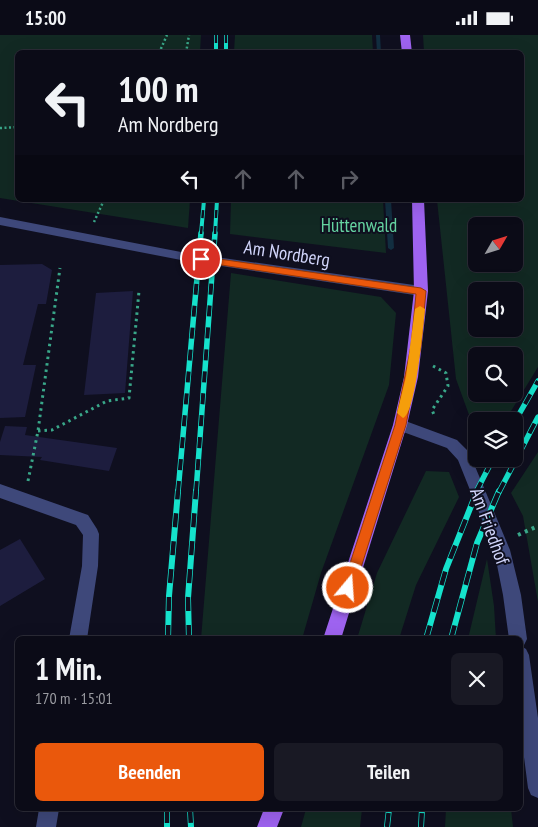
<!DOCTYPE html>
<html lang="de">
<head>
<meta charset="utf-8">
<style>
  :root { --surface:#0b0b17; --page:#191924; --text:#f1f3f6; --muted:#9a9ba1; --line:#2b2b36; --accent:#ea580c }
  body { margin:0; font-family:"PT Sans Narrow",sans-serif; background:var(--page); color:var(--text); height:100vh; display:flex; flex-direction:column; font-size:19px; white-space:nowrap }
  * { box-sizing:border-box; margin:0 }
  p { font-size:16px; color:var(--muted) }
  .icon { flex:none; width:28px; height:28px; fill:none; stroke:currentColor; stroke-width:2; stroke-linecap:round; stroke-linejoin:round }
  .map { position:relative; flex:1; overflow:hidden }
  .sheet { position:absolute; left:15px; top:601px; width:508px; height:175px; display:flex; flex-direction:column; background:var(--surface); border-radius:8px; box-shadow:0 5px 20px #0002,0 0 0 1px var(--line) }
  .sheet>* { flex:none }
  .banner { position:absolute; left:15px; top:15px; width:509px; height:152px; border-radius:8px; box-shadow:0 5px 20px #0002,0 0 0 1px var(--line); background:#0b0b17; color:var(--text); overflow:hidden }
  .needle { width:32px; rotate:51deg }
  .tools { position:absolute; left:468px; top:182px; display:grid; gap:10px }
  .tools a { display:grid; place-items:center; width:55px; height:55px; border-radius:8px; background:var(--surface); box-shadow:0 5px 20px #0002,0 0 0 1px var(--line); font-size:25px }
  .pin { position:absolute; display:grid; place-items:center; width:42px; height:42px; color:#fff; margin:-21px; border:2px solid #fff; border-radius:50%; box-shadow:0 1px 5px #0007 }
  .me { position:absolute; width:55px; margin:-28px; rotate:18deg; stroke-linejoin:round; filter:drop-shadow(0 0 4px #0008) }
  .turn { display:flex; align-items:center; gap:18px; height:105px; padding:0 20px; font-size:22px }
  .turn .icon { width:65px; height:65px; stroke-width:2.5 }
  .turn b { display:block; font-size:35px; line-height:42px }
  .lanes { display:flex; align-items:center; height:48px; padding:0 20px; background:#0003; justify-content:center; gap:25px; direction:ltr }
  .lanes .off { opacity:.35 }
  .round { display:grid; place-items:center; flex:none; width:52px; height:52px; border-radius:8px; background:var(--page) }
  .overview { display:flex; align-items:center; justify-content:space-between; height:85px; padding:0 20px }
  h1 { font-size:30px; font-weight:700; line-height:38px }
  .button { display:flex; gap:10px; margin-top:auto; padding:10px 20px }
  .button a { flex:1; height:58px; border-radius:8px; background:var(--accent); color:#fff; font-size:20px; font-weight:700; line-height:58px; text-align:center }
  .button a+a { background:var(--page); color:var(--text) }
  .status { display:flex; justify-content:space-between; align-items:center; height:35px; padding:0 25px; background:var(--surface); direction:ltr }
  .status svg { height:14px; fill:currentColor }
  .map>svg:first-child { display:block }
  .green { fill:#122923; fill-rule:evenodd }
  .lines { fill:none; stroke-linecap:round; stroke-linejoin:round }
  .stream { fill:#122e40; fill-rule:evenodd }
  .building { fill:#1d1d3e }
  .path-far2 { stroke:#39a789; stroke-width:2.5; stroke-dasharray:2 2.5; stroke-linecap:butt }
  .path-far1 { stroke:#39a789; stroke-width:3; stroke-dasharray:2.5 4; stroke-linecap:butt }
  .path { stroke:#39a789; stroke-width:4; stroke-dasharray:3 4.5; stroke-linecap:butt }
  .minor { fill:#3e487a; fill-rule:evenodd }
  .major { fill:#9e63f0; fill-rule:evenodd }
  .rail-far2-casing { stroke:#15e2cc; stroke-width:4 }
  .rail-far1-casing { stroke:#15e2cc; stroke-width:5.5 }
  .rail-casing { stroke:#15e2cc; stroke-width:6 }
  .rail-far2 { stroke:#0f0f1f; stroke-width:2.5; stroke-dasharray:8; stroke-linecap:butt }
  .rail-far1 { stroke:#0f0f1f; stroke-width:4; stroke-dasharray:11; stroke-linecap:butt }
  .rail { stroke:#0f0f1f; stroke-width:4.5; stroke-dasharray:14; stroke-linecap:butt }
  .route { fill:#ea580c; stroke:#983908 }
  .slow { fill:#f59e0b }
  .labels { text-anchor:middle; dominant-baseline:central; stroke-width:4; stroke-linejoin:round; paint-order:stroke }
  .park-label { font-size:19px; fill:#65d3a1; stroke:#0f0f1f }
  .street-label { font-size:19px; fill:#d1d5fb; stroke:#0f0f1f }
</style>
</head>
<body>
<div class="status"><b>15:00</b><svg viewBox="0 0 49 12"><path d="M0 12V9h3v3zM5 12V6h3v6zM10 12V3h3v9zM15 12V0h3v12zM26 1h20v11H26zM47 4h2v5h-2z"/></svg></div>
<div class="map">
<svg width="538" height="792" viewBox="0 0 538 792">
  <rect width="100%" height="100%" fill="#0f0f1f"/>
  <path class="green" d="M0 0H201L200 17 18 18V165H190L188 193 0 163Z
    M235 0H372L373 17H234Z
    M423 0H538V332L505 386H476V399L456 344 437 165H521V18L424 17ZM476 191H514V229H476ZM476 256H514V294H476ZM476 321H514V359H476Z
    M231 165H383L386 218 230 199Z
    M231 238 381 262 396 278 389 350 321 538 302 604H201Z
    M538 417V567L523 481 511 458Z
    M426 436 449 437 459 462 416 550 399 604H357L377 538Z
    M487 524 494 571 496 604H468Z
    M306 774H362L360 792H301Z
    M446 774H511L513 792H445Z"/>
  <g class="lines">
    <path class="stream" d="M376 0H380L381 18H377Z
      M385 165H391L394 213 391 215 388 213Z"/>
  </g>
  <path class="building" d="M42 229 52 235 46 269H38L23 330H36L25 382 0 383V230Z
    M133 256 125 358 84 360 96 258Z
    M5 391 27 392 25 400 117 413 109 436 40 425 42 422 0 420V407Z
    M20 504 45 544 0 571V515Z"/>
  <g class="lines">
    <path class="path-far2" d="M159 18 167 0
      M186 18 189 0
      M0 93 18 92
      M94 187 104 165"/>
    <path class="path-far1" d="M433 331 446 338 448 351 432 375 435 382
      M38 396 52 395 107 366 129 363 139 256
      M28 446 38 396 60 233"/>
    <path class="path" d="M518 500 538 491"/>
    <path class="minor" d="M0 182 181 217 421 251 426 253 428 256 426 259 421 261 181 225 0 190Z
      M400 384 457 405 469 417 510 515 521 560 527 604 524 610 521 611 526 614 529 620 538 683V763L531 760 528 753 520 691V604H509L503 560 494 515 458 425 447 413 395 394 393 390 395 386Z
      M0 449 88 480 97 494 99 499 98 531 87 604H69L82 531 83 500 76 490 0 463Z
      M39 774H59L56 792H36Z"/>
    <path class="major" d="M400 0H410L412 18H402Z
      M412 165H424L428 256 418 342 407 390 341 604H323L393 390 404 342 414 256Z
      M264 774H284L277 792H257Z"/>
    <g class="rail-far2-casing">
      <path id="rail-far2" d="M216 0V18
        M226 0V18
        M201 199 204 165
        M215 199 217 165"/>
    </g>
    <g class="rail-far1-casing">
      <path id="rail-far1" d="M514 388 538 346
        M178 457 201 198
        M196 457 215 198
        M476 457 493 424
        M499 457 538 382"/>
    </g>
    <g class="rail-casing">
      <path id="rail" d="M168 604 169 561 178 456
        M189 604 188 563 196 456
        M426 604 446 534 477 456
        M451 604 477 508 499 456
        M167 774V792
        M190 774 191 792
        M387 792 389 774
        M421 792 422 774"/>
    </g>
    <use href="#rail-far2" class="rail-far2"/>
    <use href="#rail-far1" class="rail-far1"/>
    <use href="#rail" class="rail"/>
  </g>
  <path class="route" d="M198 221 421 253 426 256 421 311 406 390 353 558 348 559 344 558 342 553 395 390 411 311 416 259 201 227 198 226Z"/>
  <path class="slow" d="M420 271 425 274C423 291 416 379 403 383L397 378 406 342 415 274Z"/>
  <g class="labels">
    <g class="park-label">
      <text x="359" y="190">Hüttenwald</text>
    </g>
    <g class="street-label">
      <text transform="translate(287 218) rotate(9)">Am Nordberg</text>
      <text transform="translate(490 491) rotate(70)">Am Friedhof</text>
    </g>
  </g>
</svg>
<div class="tools">
<a><svg class="needle" viewBox="-14 -14 28 28"><path d="M0-13l5 13h-10z" fill="#e53935"/><path d="M0 13l5-13h-10z" fill="#9a9ba1"/></svg></a>
<a><svg class="icon" aria-label="sound" viewBox="0 0 24 24"><path d="M4 9h4l5-4v14l-5-4H4zM17 9q2 3 0 6"/></svg></a>
<a><svg class="icon" aria-label="search" viewBox="0 0 24 24"><circle cx="10" cy="10" r="6"/><path d="M15 15l6 6"/></svg></a>
<a><svg class="icon" aria-label="layers" viewBox="0 0 24 24"><path d="M12 4l9 5-9 5-9-5zM3 14l9 5 9-5"/></svg></a>
</div>
<div class="pin" style="left:201px;top:224px;background:#d93025"><svg class="icon" aria-label="arrive" viewBox="0 0 24 24"><path d="M6 21V4h12l-3 4 3 4H6"/></svg></div>
<svg class="me" style="left:348px;top:553px" viewBox="-20 -20 40 40"><circle r="17" fill="#ea580c" stroke="#fff" stroke-width="3"/><path d="M0-11L8 9 0 5-8 9z" fill="#fff"/></svg>
<div class="banner">
<div class="turn"><svg class="icon" aria-label="left" viewBox="0 0 24 24"><path d="M17 20v-9H6M10 6l-5 5 5 5"/></svg><div><b>100 m</b>Am Nordberg</div></div>
<div class="lanes"><svg class="icon" aria-label="left" viewBox="0 0 24 24"><path d="M17 20v-9H6M10 6l-5 5 5 5"/></svg><svg class="icon off" aria-label="ahead" viewBox="0 0 24 24"><path d="M12 20V5M6 11l6-6 6 6"/></svg><svg class="icon off" aria-label="ahead" viewBox="0 0 24 24"><path d="M12 20V5M6 11l6-6 6 6"/></svg><svg class="icon off" aria-label="right" viewBox="0 0 24 24"><path d="M7 20v-9h11M14 6l5 5-5 5"/></svg></div>
</div>
<section class="sheet">
<div class="overview"><div><h1>1 Min.</h1><p>170 m · 15:01</p></div><a class="round"><svg class="icon" aria-label="close" viewBox="0 0 24 24"><path d="M6 6l12 12M18 6L6 18"/></svg></a></div>
<div class="button"><a>Beenden</a><a>Teilen</a></div>
</section>
</div>
</body>
</html>
